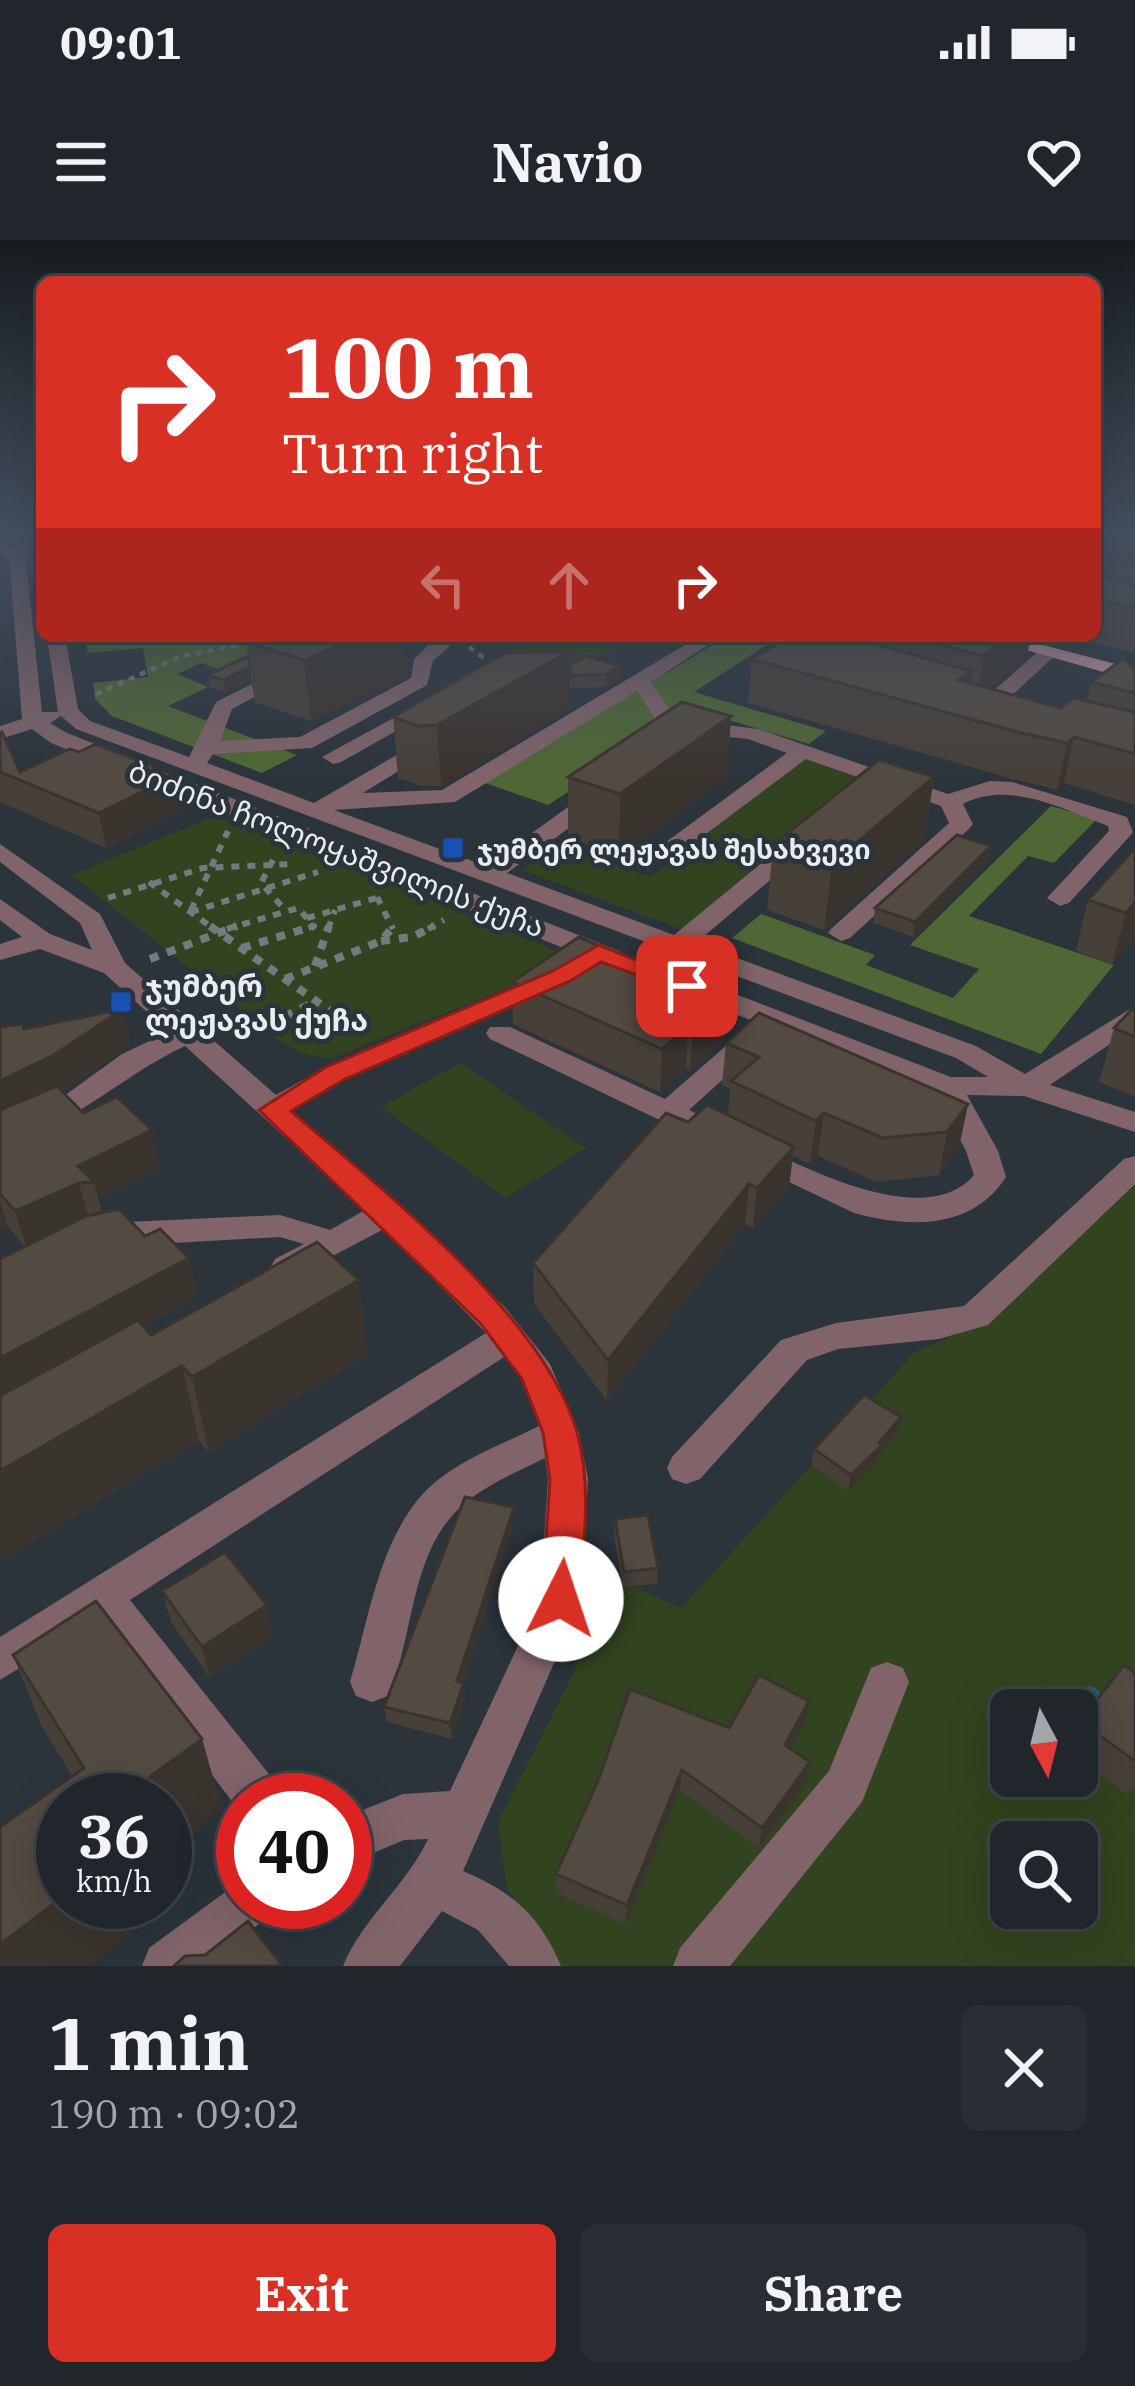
<!DOCTYPE html>
<html lang="en">
<head>
<meta charset="utf-8">
<style>
  :root { --surface:#20262c; --page:#282e34; --text:#f1f3f6; --muted:#a2a5a9; --line:#3d4348; --accent:#d93025 }
  body { margin:0; font-family:"IBM Plex Serif","Noto Sans Georgian",serif; background:var(--page); color:var(--text); height:100vh; display:flex; flex-direction:column; font-size:45px; white-space:nowrap }
  * { box-sizing:border-box; margin:0 }
  p { font-size:39px; color:var(--muted) }
  .icon { flex:none; width:66px; height:66px; fill:none; stroke:currentColor; stroke-width:2; stroke-linecap:round; stroke-linejoin:round }
  .map { position:relative; height:1726px; overflow:hidden }
  .panel { display:flex; flex-direction:column; background:var(--surface); flex:1 }
  .panel>* { flex:none }
  .banner { position:absolute; left:36px; top:36px; width:1065px; height:366px; border-radius:18px; box-shadow:0 12px 48px #0002,0 0 0 3px var(--line); background:#d93025; color:#fff; overflow:hidden }
  .needle { width:78px; rotate:173deg }
  .controls { position:absolute; left:990px; top:1449px; display:grid; gap:24px }
  .controls a { display:grid; place-items:center; width:108px; height:108px; border-radius:18px; background:var(--surface); box-shadow:0 12px 48px #0002,0 0 0 3px var(--line); font-size:60px }
  .speed { position:absolute; left:36px; top:1533px; display:flex; gap:24px; font-size:60px; font-weight:700; text-align:center }
  .speed>* { display:grid; place-content:center; width:156px; height:156px; border-radius:50%; background:var(--surface); box-shadow:0 12px 48px #0002,0 0 0 3px var(--line); line-height:1 }
  .speed small { font-size:30px; font-weight:400 }
  .speed .limit { border:18px solid #d22; background:#fff; color:#111 }
  .pin { position:absolute; display:grid; place-items:center; width:102px; height:102px; color:#fff; margin:-51px; border-radius:24px; box-shadow:0 6px 18px #0006 }
  .me { position:absolute; width:132px; margin:-66px; rotate:4deg; stroke-linejoin:round; filter:drop-shadow(0 0 9px #0008) }
  .turn { display:flex; align-items:center; gap:42px; height:252px; padding:0 48px; font-size:54px }
  .turn .icon { width:156px; height:156px; stroke-width:2.5 }
  .turn b { display:block; font-size:84px; line-height:102px }
  .lanes { display:flex; align-items:center; height:114px; padding:0 48px; background:#0003; justify-content:center; gap:60px; direction:ltr }
  .lanes .off { opacity:.35 }
  .round { display:grid; place-items:center; flex:none; width:126px; height:126px; border-radius:18px; background:var(--page) }
  .summary { display:flex; align-items:center; justify-content:space-between; height:204px; padding:0 48px }
  h1 { font-size:72px; font-weight:700; line-height:90px }
  .action { display:flex; gap:24px; margin-top:auto; padding:24px 48px }
  .action a { flex:1; height:138px; border-radius:18px; background:var(--accent); color:#fff; font-size:48px; font-weight:700; line-height:138px; text-align:center }
  .action a+a { background:var(--page); color:var(--text) }
  .status { display:flex; justify-content:space-between; align-items:center; height:84px; padding:0 60px; background:var(--surface); direction:ltr }
  .status svg { height:33px; fill:currentColor }
  header { display:flex; justify-content:space-between; align-items:center; height:156px; padding:0 48px; background:var(--surface); font-size:54px; font-weight:700 }
  .map>svg:first-child { display:block }
  .green { fill:#32431f; fill-rule:evenodd }
  .forest { fill:#4f6734 }
  .lines { fill:none; stroke-linecap:round; stroke-linejoin:round }
  .stream { stroke:#1e5b7b; stroke-width:18 }
  .path-far2 { stroke:#737a80; stroke-width:4.5; stroke-dasharray:6 6; stroke-linecap:butt }
  .path-far1 { stroke:#737a80; stroke-width:6; stroke-dasharray:8 8; stroke-linecap:butt }
  .path { stroke:#737a80; stroke-width:8; stroke-dasharray:9 9; stroke-linecap:butt }
  .minor { fill:#80646a; fill-rule:evenodd }
  .major { fill:#cc95a2; fill-rule:evenodd }
  .wall { fill:#474039 }
  .shaded-wall { fill:#3a342e }
  .building { fill:#534a42; stroke:#3a342e; stroke-width:3 }
  .route { fill:#d93025; stroke:#8d1f18; stroke-width:3 }
  .transit-dot { fill:#1a4fb4; stroke:#2b333b; stroke-width:4.5 }
  .labels { text-anchor:middle; dominant-baseline:central; stroke-width:10; stroke-linejoin:round; paint-order:stroke }
  .far-poi-label { font-size:27px; font-weight:bold; fill:#e8edf2; stroke:#2b333b; text-anchor:start }
  .street-label { font-size:30px; fill:#e8edf2; stroke:#2b333b }
  .poi-label { font-size:30px; font-weight:bold; fill:#e8edf2; stroke:#2b333b; text-anchor:start }
</style>
</head>
<body>
<div class="status"><b>09:01</b><svg viewBox="0 0 49 12"><path d="M0 12V9h3v3zM5 12V6h3v6zM10 12V3h3v9zM15 12V0h3v12zM26 1h20v11H26zM47 4h2v5h-2z"/></svg></div>
<header><svg class="icon" aria-label="menu" viewBox="0 0 24 24"><path d="M4 6h16M4 12h16M4 18h16"/></svg>Navio<svg class="icon" aria-label="heart" viewBox="0 0 24 24"><path d="M12 20l-8-8c-3-5 5-10 8-4 3-6 11-1 8 4z"/></svg></header>
<div class="map">
<svg width="1135" height="1726" viewBox="0 0 1135 1726">
  <rect width="100%" height="100%" fill="#2b333b"/>
  <path class="green" d="M542 396 628 400 556 442 492 423Z
    M806 517 871 536 686 691 522 630 559 605 651 637Z
    M217 575 564 714 543 734 330 819 302 814 276 798 72 635Z
    M460 823 586 908 506 958 381 867Z
    M1135 938V1726H559L507 1649 498 1582 574 1432 606 1334 681 1368 914 1113 989 1079ZM1011 1470H1077V1536H1011ZM1011 1602H1077V1668H1011Z"/>
  <path class="forest" d="M84 396H279L244 438 201 423 177 434 208 447 168 466 297 515 262 533 112 476 95 459 93 443 148 437 143 408 88 413Z
    M727 396H780L694 452 826 491 809 504 695 470 548 565 485 543Z
    M1051 566 1097 579 1054 623 1028 616 969 676 1114 725 1041 814 732 698 761 674 875 715 866 725 953 758 979 729 910 705Z"/>
  <g class="lines">
    <path class="stream" d="M1089 1455 1107 1470"/>
    <path class="path-far2" d="M192 396 237 404
      M469 407 495 426
      M96 454 182 416 241 405"/>
    <path class="path-far1" d="M273 620 261 643 286 671
      M149 642 214 689
      M377 657 393 689
      M108 658 203 628 292 624
      M191 670 228 591
      M191 672 318 632
      M307 678 380 657
      M227 689 298 668 314 686 306 689
      M328 689 335 670
      M428 689 444 680"/>
    <path class="path" d="M210 686 360 792
      M381 701 412 697 434 686
      M242 708 314 686
      M150 719 237 686
      M315 726 329 686
      M285 739 381 701 394 686
      M268 784 315 762"/>
    <path class="minor" d="M0 301 25 313 42 472H58L47 396H65L78 469 90 481 189 517 216 462 279 430 296 434 232 469 220 501 300 497 411 438 414 419 438 396H453V403L433 421 427 445 312 508 213 514 207 523 314 563 431 495 439 496V506L363 553 442 550 700 396H722L651 442 676 479 758 489 948 554 990 541 1012 542 1127 577 1133 592 1129 597 1069 663 1060 666 1047 658 1109 591 1108 586C1063 569 1010 540 963 564L973 584 969 589 850 698 841 701 828 693 832 688 949 583 941 566 806 519 678 615H662V605L787 513 748 499 662 489 637 451 455 562 334 570 486 626 593 549H609V559L507 633 674 695 793 597H809V607L696 703 976 806 1025 834 1135 766V787L1050 845 1135 872V892L1024 856 967 855 998 911 1006 937C972 990 909 988 854 973L490 799 486 793 490 787H510L665 859 743 791H763L767 797 763 803 689 870C754 900 916 1003 974 935L966 911 935 852 679 752 675 746 689 738 699 740 951 837H988L956 818 76 489 61 476 50 483 67 493 619 711 623 717 610 725 601 723 51 503 32 489 0 499V486L22 479 9 316 0 312Z
      M1042 408 1059 412 996 470 1003 475 1000 479 974 476V468Z
      M428 459 438 465 435 469 341 522 333 524 322 517Z
      M0 604 100 674 125 723 276 855 326 827 540 735 550 733 564 741 346 839 293 871 504 1066 550 1124 579 1193 588 1239 582 1359 463 1631C513 1652 540 1676 561 1726H509L478 1690 442 1671 400 1726H343C362 1679 406 1646 428 1599L404 1600 345 1625V1577L403 1554 450 1551 540 1359 548 1239 545 1218C517 1232 487 1244 463 1265 409 1311 415 1396 388 1456L372 1462 356 1456 350 1442C370 1376 381 1284 439 1239 469 1216 505 1203 539 1186L521 1139 504 1117 130 1360 277 1544 283 1560H243V1576L96 1381 0 1440V1397L486 1093 384 989 287 1040 275 1037 270 1028 275 1019 304 1004 280 997 105 1007 93 1003 88 995 93 987 105 983 280 975 330 990 365 970 185 806C121 836 70 888 0 907V885L64 856 122 814 169 792 104 733 40 709 0 720V704L22 697 0 680V659L50 694 92 710 80 683 0 622Z
      M1135 916V944L988 1085 939 1099 838 1109 807 1120 700 1239 686 1244 672 1239 667 1228 672 1217 781 1100 836 1083 964 1066 1124 919Z
      M887 1422 903 1428 909 1442 862 1562 730 1726H673L680 1708 829 1531 871 1428Z
      M243 1639V1662H273L265 1679 207 1726H142L149 1708Z"/>
    <path class="major" d="M977 396H1008L1135 429V441Z"/>
  </g>
  <path class="wall" d="M1095 297H1135V409L1132 412 1066 396H1095Z
    M259 396H432L405 409 407 435 311 481 255 462 251 439 225 452 209 447 208 435 248 416 246 402Z
    M789 396H1031L1027 415 989 448 1061 468 1087 461 1091 442 1135 428V565L1064 543 1057 550 1013 539 748 463 752 419Z
    M570 425 620 438 606 447 570 448V469L441 546H422L398 538 393 477Z
    M731 476 727 536 619 617 568 599V537Z
    M0 493 20 532 79 512 176 535 182 569 106 608 0 562Z
    M934 537 924 599 824 690 767 670 773 605Z
    M991 606 988 620 913 697 873 683 875 668Z
    M1135 608V697L1112 724 1076 711 1088 660Z
    M579 697 723 802 690 831 686 829 660 852 513 784 512 742Z
    M1135 766V857L1099 842 1114 788Z
    M0 787 24 789 131 805 62 852 83 873 160 927 98 958 102 972 189 1018 197 1056 143 1086 151 1095 368 1114 209 1212 199 1201 0 1321V1019L25 1007 8 987 0 991Z
    M726 803 968 864 959 907 939 935 876 942 818 916 810 924 793 916 789 946 753 988 745 984 607 1161 534 1064 533 1023 688 882 728 875 730 849 722 845Z
    M901 1177 898 1193 880 1213 879 1221 848 1251 811 1225 814 1209Z
    M514 1267V1283L463 1442 465 1458 452 1499 387 1482 384 1467Z
    M615 1279 658 1328 657 1344 623 1347 614 1294Z
    M162 1351 273 1396 210 1438 171 1382Z
    M96 1361 202 1499 222 1570 165 1614V1560H63V1662H115L129 1696 91 1726H0V1587L72 1536 42 1487 13 1415Z
    M1135 1433V1543L1126 1554 1077 1517V1489L1080 1481Z
    M805 1482 790 1509 810 1522 806 1543 759 1608 680 1550 626 1684 557 1653 556 1634 729 1488Z"/>
  <path class="shaded-wall" d="M359 396H432L405 409 407 435 311 481 304 420Z
    M856 396H869L865 430 850 442Z
    M1008 396H1031L1027 415 976 460 984 416Z
    M570 411V469L441 546 437 485Z
    M620 426V438L606 447V434Z
    M250 427 251 439 225 452 223 440Z
    M972 431 964 475 959 440Z
    M731 476 727 536 619 617 620 554Z
    M1074 497 1064 543 1057 550 1067 503Z
    M176 535 182 569 106 608 99 573Z
    M934 537 924 599 824 690 832 624Z
    M991 606 988 620 913 697 915 682Z
    M1135 662V697L1112 724 1126 673Z
    M726 760 723 802 690 831 693 788Z
    M123 769 131 805 62 852 0 883V841Z
    M688 786 686 829 660 852 662 809Z
    M968 864 959 907 939 935 947 892Z
    M824 873 818 916 810 924 816 881Z
    M152 890 160 927 98 958 94 942 78 926Z
    M794 907 789 946 753 988 757 948Z
    M79 943 89 981 27 1009 15 971Z
    M749 944 745 984 607 1161 608 1120Z
    M0 961 8 987 0 991Z
    M189 1018 197 1056 0 1164V1118Z
    M359 1040 368 1114 209 1212 192 1137Z
    M182 1126 199 1201 0 1321V1231Z
    M901 1177 898 1193 880 1213 879 1221 848 1251 851 1235Z
    M514 1267V1283L458 1456 457 1441Z
    M267 1365 273 1396 210 1438 202 1407Z
    M464 1443 465 1458 452 1499 450 1483Z
    M809 1461 805 1482 781 1525 785 1505Z
    M202 1499 222 1570 165 1614V1560H118Z
    M810 1522 806 1543 759 1608 762 1588Z
    M682 1530 680 1550 626 1684 627 1665Z
    M63 1657V1662H115L129 1696 91 1726H0V1704Z"/>
  <path class="building" d="M1095 297H1135V304L1104 298 1099 302 1100 315 1135 322V326L1105 319 1099 324 1100 336 1135 346V368L1095 359Z
    M259 396H359L304 420 246 402Z
    M789 396H856L855 399 972 431 959 440 1061 468 1073 458 1135 472V514L1074 497 1067 503 1022 493 752 419Z
    M905 396H1008L984 416Z
    M570 411 437 485 418 486 393 477 505 413Z
    M248 416 250 427 223 440 208 435Z
    M586 416 620 426 606 434 570 436V425Z
    M1123 419 1135 428V453L1091 442Z
    M682 462 731 476 620 554 568 537Z
    M2 492 20 532 70 509 79 512 96 504 176 535 99 573 0 532V493Z
    M879 520 934 537 832 624 773 605Z
    M957 595 991 606 915 682 875 668Z
    M1135 608V662L1126 673 1088 660Z
    M579 697 726 760 693 788 688 786 662 809 512 742Z
    M1135 766V797L1114 788Z
    M123 769 52 816 0 841V787L23 784 24 789Z
    M759 773 968 864 947 892 883 898 824 873 816 881 731 841 759 817 726 803Z
    M57 846 83 873 117 857 152 890 78 926 94 942 79 943 15 971 0 954V870Z
    M707 865 794 907 757 948 749 944 608 1120 533 1023 666 873 688 882Z
    M119 969 145 996 160 989 189 1018 0 1118V1019L86 976Z
    M317 1002 359 1040 192 1137 182 1126 0 1231V1156L138 1080 151 1095Z
    M864 1155 901 1177 879 1203 882 1205 851 1235 814 1209Z
    M465 1257 514 1267 457 1441 464 1443 450 1483 384 1467Z
    M648 1275 658 1328 624 1332 615 1279Z
    M225 1312 267 1365 202 1407 162 1351Z
    M96 1361 202 1499 118 1560H63V1657L0 1704V1587L84 1528 13 1415Z
    M1124 1425 1135 1433V1521L1080 1481Z
    M759 1435 809 1461 785 1505 810 1522 762 1588 682 1530 627 1665 556 1634 598 1541 630 1449 729 1488Z
    M248 1681 281 1724 278 1726H174L185 1716 205 1715Z"/>
  <linearGradient id="sky" x2="0" y2="1"><stop stop-color="#181c20"/><stop offset="0.55" stop-color="#445060"/><stop offset="1" stop-color="#445060" stop-opacity="0"/></linearGradient>
  <rect width="1135" height="539" fill="url(#sky)"/>
  <path class="route" d="M599 705 699 746 687 753 601 722 570 741 345 839 291 871C382 950 547 1078 578 1196 592 1249 583 1305 580 1359L574 1371 561 1376 547 1371 542 1359 550 1240 543 1193 522 1139 481 1084 259 870 326 827 553 731Z"/>
  <g class="transit-dot">
    <rect x="441" y="596" width="24" height="24" rx="6"/>
    <rect x="109" y="750" width="24" height="24" rx="6"/>
  </g>
  <g class="labels">
    <g class="far-poi-label">
      <text x="477" y="608">ჯუმბერ ლეჟავას შესახვევი</text>
    </g>
    <g class="street-label">
      <text transform="translate(337 608) rotate(21)">ბიძინა ჩოლოყაშვილის ქუჩა</text>
    </g>
    <g class="poi-label">
      <text x="145" y="745">ჯუმბერ<tspan x="145" dy="34">ლეჟავას ქუჩა</tspan></text>
    </g>
  </g>
</svg>
<div class="controls">
<a><svg class="needle" viewBox="-14 -14 28 28"><path d="M0-13l5 13h-10z" fill="#e53935"/><path d="M0 13l5-13h-10z" fill="#a2a5a9"/></svg></a>
<a><svg class="icon" aria-label="search" viewBox="0 0 24 24"><circle cx="10" cy="10" r="6"/><path d="M15 15l6 6"/></svg></a>
</div>
<div class="speed"><div>36<small>km/h</small></div><div class="limit">40</div></div>
<div class="pin" style="left:687px;top:746px;background:#d93025"><svg class="icon" aria-label="arrive" viewBox="0 0 24 24"><path d="M6 21V4h12l-3 4 3 4H6"/></svg></div>
<svg class="me" style="left:561px;top:1359px" viewBox="-20 -20 40 40"><circle r="19" fill="#fff"/><path d="M0-13L10 11 0 6-10 11z" fill="#d93025"/></svg>
<div class="banner">
<div class="turn"><svg class="icon" aria-label="right" viewBox="0 0 24 24"><path d="M7 20v-9h11M14 6l5 5-5 5"/></svg><div><b>100 m</b>Turn right</div></div>
<div class="lanes"><svg class="icon off" aria-label="left" viewBox="0 0 24 24"><path d="M17 20v-9H6M10 6l-5 5 5 5"/></svg><svg class="icon off" aria-label="ahead" viewBox="0 0 24 24"><path d="M12 20V5M6 11l6-6 6 6"/></svg><svg class="icon" aria-label="right" viewBox="0 0 24 24"><path d="M7 20v-9h11M14 6l5 5-5 5"/></svg></div>
</div>
</div>
<section class="panel">
<div class="summary"><div><h1>1 min</h1><p>190 m · 09:02</p></div><a class="round"><svg class="icon" aria-label="close" viewBox="0 0 24 24"><path d="M6 6l12 12M18 6L6 18"/></svg></a></div>
<div class="action"><a>Exit</a><a>Share</a></div>
</section>
</body>
</html>
